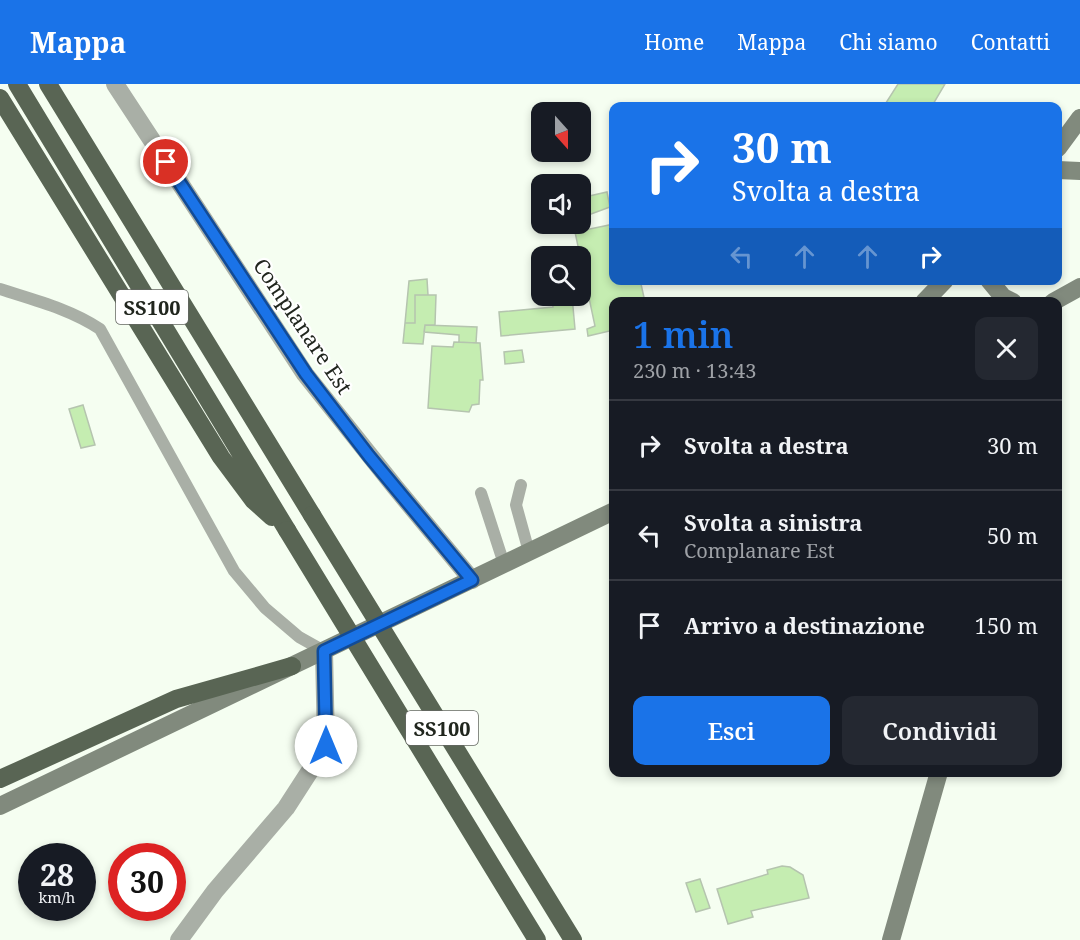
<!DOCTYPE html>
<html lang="it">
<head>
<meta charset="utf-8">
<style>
  :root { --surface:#171b24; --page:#242831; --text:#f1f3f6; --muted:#9ea1a6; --line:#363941; --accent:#1a73e8 }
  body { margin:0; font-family:"Noto Serif",serif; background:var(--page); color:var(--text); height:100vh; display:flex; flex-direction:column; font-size:22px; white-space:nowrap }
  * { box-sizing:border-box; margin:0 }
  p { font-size:20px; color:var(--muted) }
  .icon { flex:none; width:33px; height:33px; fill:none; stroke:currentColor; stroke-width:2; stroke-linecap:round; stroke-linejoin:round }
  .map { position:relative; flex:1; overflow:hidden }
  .panel { position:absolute; left:609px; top:213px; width:453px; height:480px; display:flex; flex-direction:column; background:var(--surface); border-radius:12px; box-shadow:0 3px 9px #0003 }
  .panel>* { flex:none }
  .top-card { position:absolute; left:609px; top:18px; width:453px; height:183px; border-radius:12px; box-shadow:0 3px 9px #0003; background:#1a73e8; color:#fff; overflow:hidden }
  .needle { width:39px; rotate:159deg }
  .tools { position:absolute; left:531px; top:18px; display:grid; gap:12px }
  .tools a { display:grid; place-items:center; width:60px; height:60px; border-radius:12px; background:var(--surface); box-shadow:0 3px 9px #0003; font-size:30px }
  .speed { position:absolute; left:18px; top:759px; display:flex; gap:12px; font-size:30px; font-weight:700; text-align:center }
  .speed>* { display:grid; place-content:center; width:78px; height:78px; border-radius:50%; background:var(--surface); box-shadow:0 3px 9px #0003; line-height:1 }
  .speed small { font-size:15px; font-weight:400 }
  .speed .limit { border:9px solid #d22; background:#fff; color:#111 }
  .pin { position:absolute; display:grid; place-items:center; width:51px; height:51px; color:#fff; margin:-26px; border:3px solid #fff; border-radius:50%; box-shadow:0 2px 6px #0007 }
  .me { position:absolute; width:66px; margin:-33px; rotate:0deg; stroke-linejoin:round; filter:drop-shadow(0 0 4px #0008) }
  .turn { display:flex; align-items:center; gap:21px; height:126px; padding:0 24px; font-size:27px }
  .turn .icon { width:78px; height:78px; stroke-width:2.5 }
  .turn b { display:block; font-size:42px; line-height:51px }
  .lanes { display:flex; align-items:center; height:57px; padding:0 24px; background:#0003; justify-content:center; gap:30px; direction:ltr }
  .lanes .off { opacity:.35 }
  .round { display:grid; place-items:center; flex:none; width:63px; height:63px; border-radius:12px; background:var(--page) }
  .headline { display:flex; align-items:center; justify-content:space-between; height:102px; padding:0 24px }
  h1 { font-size:36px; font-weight:600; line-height:45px; color:var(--accent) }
  .button { display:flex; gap:12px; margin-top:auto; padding:12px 24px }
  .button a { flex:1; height:69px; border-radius:12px; background:var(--accent); color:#fff; font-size:24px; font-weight:600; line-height:69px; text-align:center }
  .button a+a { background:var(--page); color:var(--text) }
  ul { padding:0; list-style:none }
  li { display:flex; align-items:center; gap:18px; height:90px; padding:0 24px; border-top:2px solid var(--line) }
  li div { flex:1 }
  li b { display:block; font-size:22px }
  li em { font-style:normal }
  header { display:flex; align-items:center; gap:36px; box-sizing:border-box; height:84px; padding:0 30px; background:var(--accent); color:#fff }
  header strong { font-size:28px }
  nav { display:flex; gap:33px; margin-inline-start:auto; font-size:21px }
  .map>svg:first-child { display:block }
  .building { fill:#c5edb1; stroke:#b5c4af; stroke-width:1.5 }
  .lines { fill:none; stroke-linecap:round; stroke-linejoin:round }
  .service { stroke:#a9afa6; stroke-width:12 }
  .minor { stroke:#a9afa6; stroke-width:18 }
  .secondary { stroke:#818a7d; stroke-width:18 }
  .trunk { stroke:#596554; stroke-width:18 }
  .trunk-bridge { stroke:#596554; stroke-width:18 }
  .route-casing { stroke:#114b97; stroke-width:15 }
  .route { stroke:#1a73e8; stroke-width:10 }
  .labels { text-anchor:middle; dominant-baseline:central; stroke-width:4.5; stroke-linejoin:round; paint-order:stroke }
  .shield { fill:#fff; stroke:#646762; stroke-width:1.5 }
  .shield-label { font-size:20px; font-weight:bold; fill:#21261e }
  .street-label { font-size:21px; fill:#21261e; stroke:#fff }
</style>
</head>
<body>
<header>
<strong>Mappa</strong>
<nav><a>Home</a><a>Mappa</a><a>Chi siamo</a><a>Contatti</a></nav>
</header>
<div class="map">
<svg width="1080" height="856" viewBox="0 0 1080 856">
  <rect width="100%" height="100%" fill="#f5fef1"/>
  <path class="building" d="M898 0H945L932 22H884Z
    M607 108 610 123 583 133 580 114Z
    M614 140V196L659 197 641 200 645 218H614V246L588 252 587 245 595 242 575 148Z
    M427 195 428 211H415V239H405L409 197Z
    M415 211H436L435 241H425L423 260 403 259 405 239H415Z
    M552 212H572L575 245 501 252 499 228 553 223Z
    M425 241 477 243 476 259 459 258V251L424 248Z
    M454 258 480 259 483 296H480L479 320 472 321 469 328 428 324 432 262 453 263Z
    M522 266 524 278 505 280 504 268Z
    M83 321 95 361 81 364 69 325Z
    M782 782 790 783 803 791 809 814 751 827 753 833 728 840 717 805 768 790 767 786Z
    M700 795 710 824 696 828 686 799Z"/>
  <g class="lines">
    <path class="service" d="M0 205C34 216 70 225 100 245L234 487 265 524 299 553 324 567
      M521 401 516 421 529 468
      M481 409 504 480"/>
    <path class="minor" d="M115 0 305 290 395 403 472 496
      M179 856 215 807 286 724 326 662 324 567"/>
    <path class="secondary" d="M1058 64 1080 34
      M1058 86 1080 87
      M989 196 1003 213 1013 218
      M924 218 945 196
      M1053 218 1080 203
      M0 722 614 427
      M891 856 939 688"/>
    <path class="trunk" d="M17 0 287 446
      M48 0 312 431
      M0 14 221 373 253 416 272 433
      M0 695 176 615 292 582"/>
    <path class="trunk-bridge" d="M312 431 573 856
      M287 446 537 856"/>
  </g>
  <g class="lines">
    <g class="route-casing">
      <path id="route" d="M166 78 306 290 369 372 472 496 324 567 326 662"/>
    </g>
    <use href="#route" class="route"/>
  </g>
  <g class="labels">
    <g class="shield">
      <rect x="116" y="206" width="72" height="34" rx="4.5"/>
      <rect x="406" y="627" width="72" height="34" rx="4.5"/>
    </g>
    <g class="shield-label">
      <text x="152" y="223">SS100</text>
      <text x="442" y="644">SS100</text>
    </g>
    <g class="street-label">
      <text transform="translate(303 242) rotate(56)">Complanare Est</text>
    </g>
  </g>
</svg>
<div class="tools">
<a><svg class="needle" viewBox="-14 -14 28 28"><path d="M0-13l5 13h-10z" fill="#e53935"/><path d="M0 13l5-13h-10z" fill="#9ea1a6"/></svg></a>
<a><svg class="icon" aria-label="sound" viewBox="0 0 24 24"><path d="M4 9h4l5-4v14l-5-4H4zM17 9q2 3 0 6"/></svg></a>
<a><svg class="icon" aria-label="search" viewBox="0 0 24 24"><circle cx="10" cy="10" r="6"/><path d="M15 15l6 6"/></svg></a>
</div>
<div class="speed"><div>28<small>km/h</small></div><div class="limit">30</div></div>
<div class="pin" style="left:166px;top:78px;background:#d93025"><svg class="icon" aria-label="arrive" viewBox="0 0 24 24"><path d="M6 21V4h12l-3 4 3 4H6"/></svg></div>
<svg class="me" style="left:326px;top:662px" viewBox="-20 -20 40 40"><circle r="19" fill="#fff"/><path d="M0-13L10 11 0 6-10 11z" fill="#1a73e8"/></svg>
<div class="top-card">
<div class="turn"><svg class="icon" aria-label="right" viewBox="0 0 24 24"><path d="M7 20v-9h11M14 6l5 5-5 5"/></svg><div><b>30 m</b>Svolta a destra</div></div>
<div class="lanes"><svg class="icon off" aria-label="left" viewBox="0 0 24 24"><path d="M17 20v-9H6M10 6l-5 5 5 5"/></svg><svg class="icon off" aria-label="ahead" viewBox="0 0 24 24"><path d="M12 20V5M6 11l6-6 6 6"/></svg><svg class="icon off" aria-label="ahead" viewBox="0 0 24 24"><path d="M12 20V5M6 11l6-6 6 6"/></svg><svg class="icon" aria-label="right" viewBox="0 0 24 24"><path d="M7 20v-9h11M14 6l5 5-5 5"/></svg></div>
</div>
<section class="panel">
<div class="headline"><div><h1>1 min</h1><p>230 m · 13:43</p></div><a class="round"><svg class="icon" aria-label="close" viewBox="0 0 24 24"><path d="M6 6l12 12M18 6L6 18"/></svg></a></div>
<ul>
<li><svg class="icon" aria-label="right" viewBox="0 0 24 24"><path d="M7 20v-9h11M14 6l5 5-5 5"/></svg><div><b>Svolta a destra</b></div><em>30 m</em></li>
<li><svg class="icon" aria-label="left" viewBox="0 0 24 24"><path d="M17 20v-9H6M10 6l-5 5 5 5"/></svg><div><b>Svolta a sinistra</b><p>Complanare Est</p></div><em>50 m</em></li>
<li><svg class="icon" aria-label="arrive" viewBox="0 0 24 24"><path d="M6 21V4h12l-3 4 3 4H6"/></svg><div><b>Arrivo a destinazione</b></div><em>150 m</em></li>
</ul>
<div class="button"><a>Esci</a><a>Condividi</a></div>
</section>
</div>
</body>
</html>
